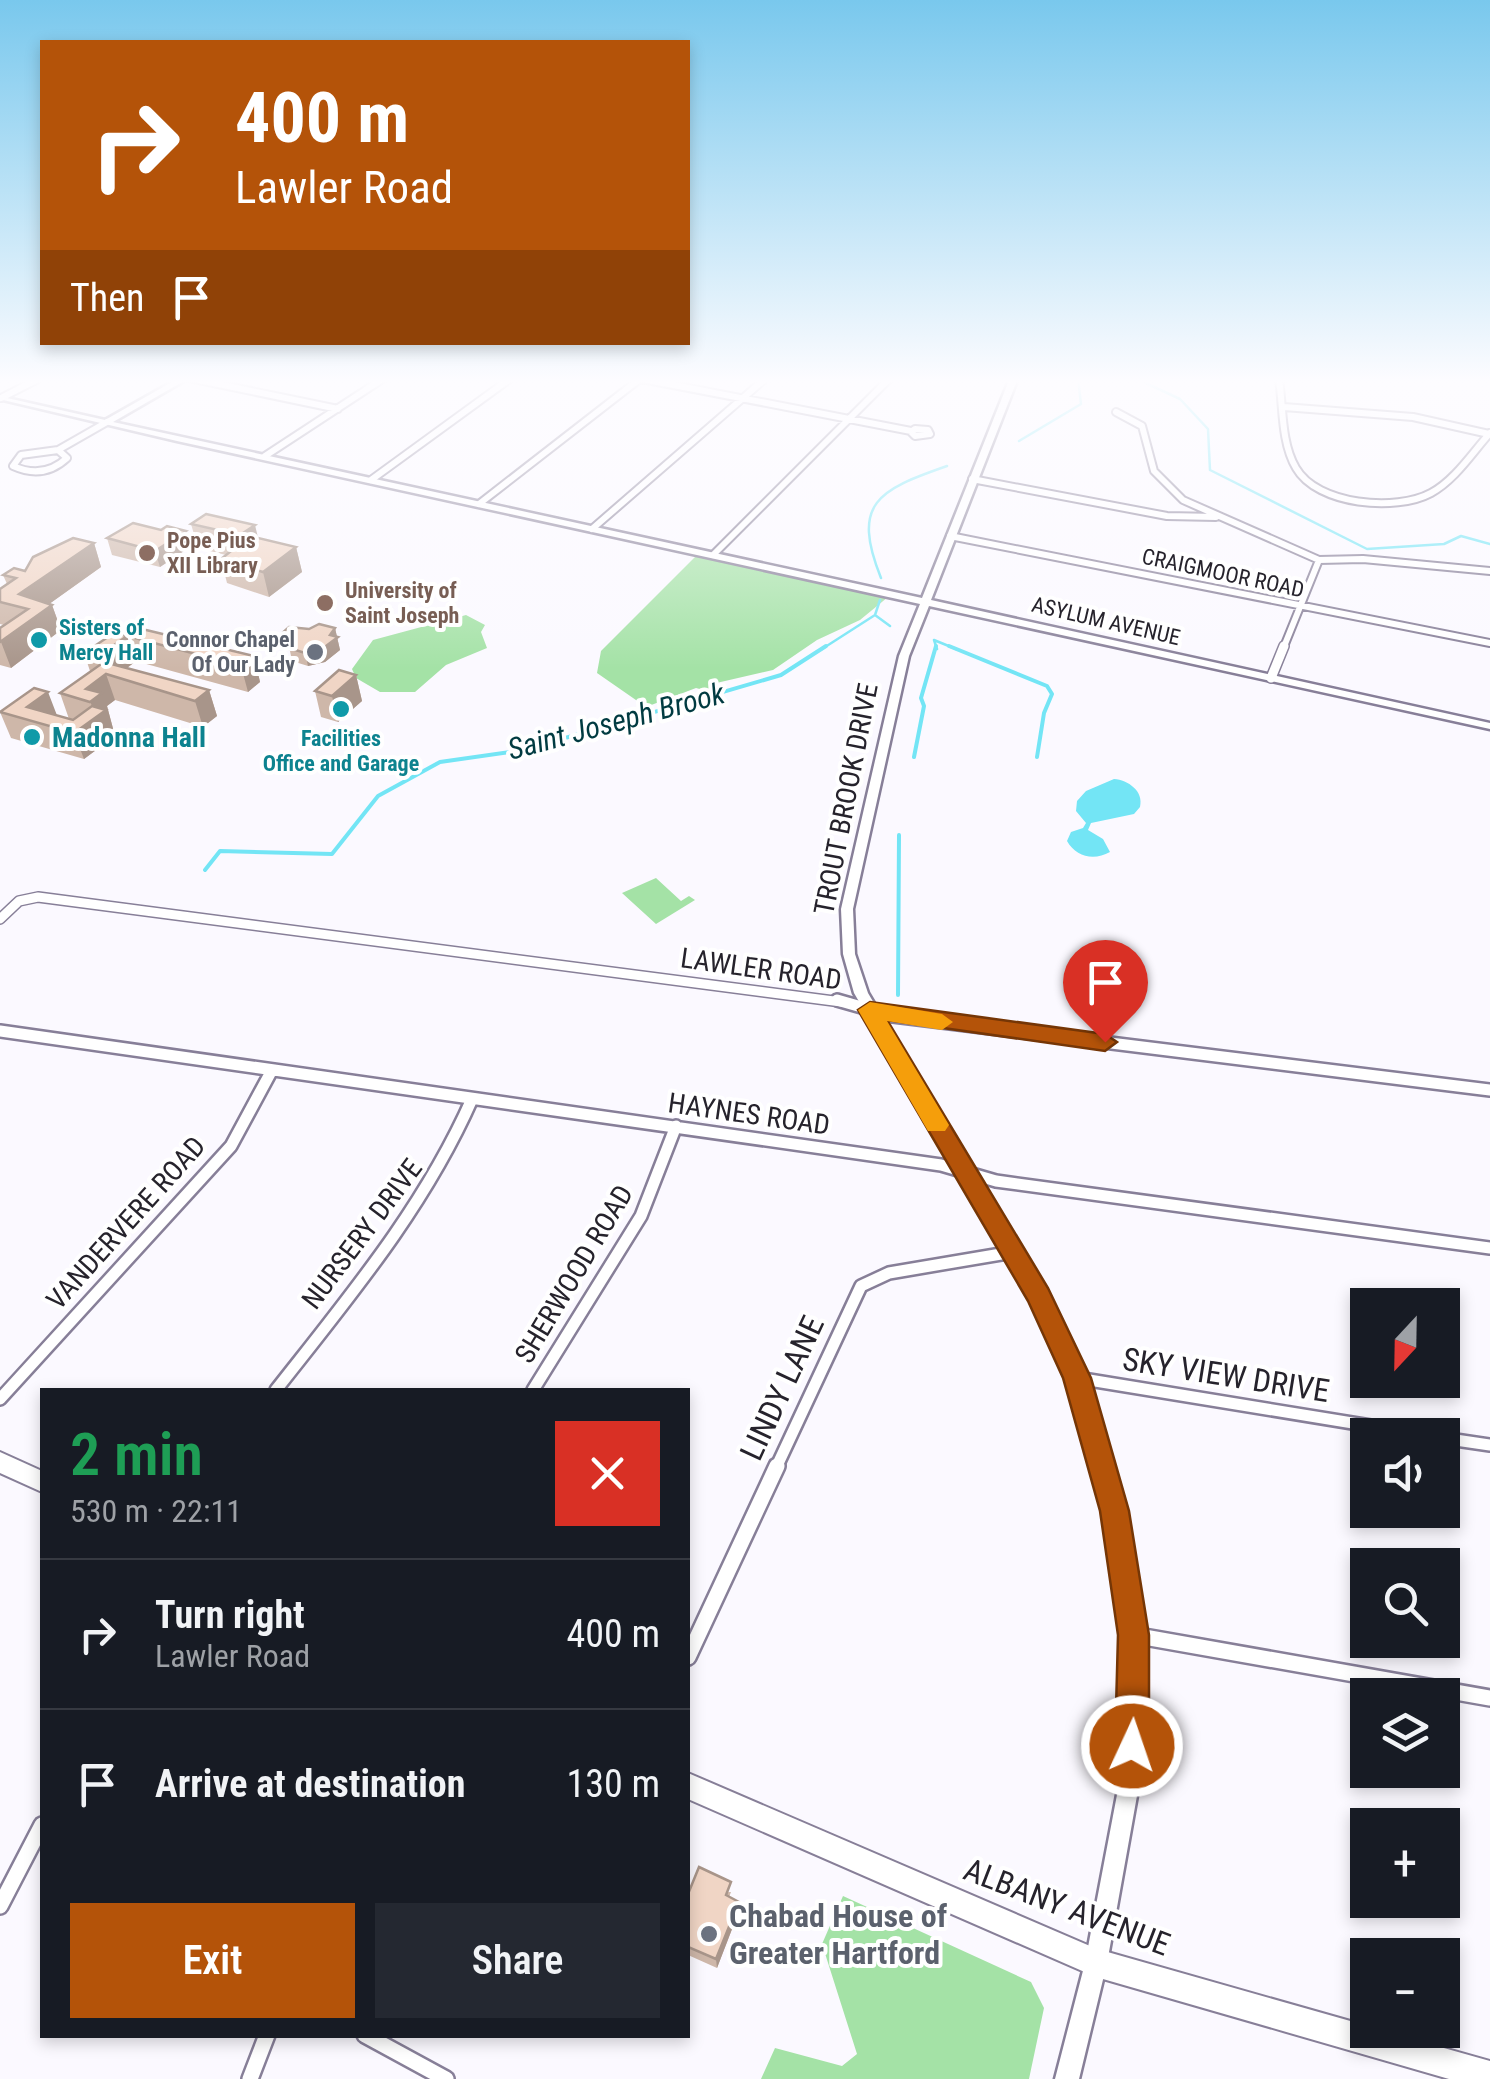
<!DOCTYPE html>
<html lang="en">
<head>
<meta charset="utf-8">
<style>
  :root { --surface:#171b24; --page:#242831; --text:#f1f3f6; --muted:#9ea1a6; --line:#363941; --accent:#b45309 }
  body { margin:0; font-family:"Roboto Condensed",sans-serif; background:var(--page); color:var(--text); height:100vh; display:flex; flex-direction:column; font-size:38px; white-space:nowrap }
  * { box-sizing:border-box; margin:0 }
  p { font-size:32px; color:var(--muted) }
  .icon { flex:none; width:55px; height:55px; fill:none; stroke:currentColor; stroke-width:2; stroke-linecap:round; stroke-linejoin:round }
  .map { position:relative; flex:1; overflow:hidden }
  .drawer { position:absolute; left:40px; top:1388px; width:650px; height:650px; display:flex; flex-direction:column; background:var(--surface); border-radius:0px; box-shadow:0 5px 15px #0003 }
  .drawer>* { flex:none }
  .guide { position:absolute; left:40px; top:40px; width:650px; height:305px; border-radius:0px; box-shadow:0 5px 15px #0003; background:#b45309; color:#fff; overflow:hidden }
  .needle { width:65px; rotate:202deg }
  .fabs { position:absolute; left:1350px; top:1288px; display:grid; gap:20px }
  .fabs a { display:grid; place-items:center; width:110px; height:110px; border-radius:0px; background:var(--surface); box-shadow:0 5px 15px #0003; font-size:50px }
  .pin { position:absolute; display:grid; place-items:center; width:85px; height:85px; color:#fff; margin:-102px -42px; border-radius:50% 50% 50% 0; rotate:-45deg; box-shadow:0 0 10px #0007 }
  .pin .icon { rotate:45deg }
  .me { position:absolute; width:110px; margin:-55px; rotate:3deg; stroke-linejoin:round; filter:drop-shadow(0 0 8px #0008) }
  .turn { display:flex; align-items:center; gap:35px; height:210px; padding:0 30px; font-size:45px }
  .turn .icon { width:130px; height:130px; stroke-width:2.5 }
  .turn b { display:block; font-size:70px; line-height:85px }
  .then { display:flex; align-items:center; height:95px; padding:0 30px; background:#0003; gap:20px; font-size:38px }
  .round { display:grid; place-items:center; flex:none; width:105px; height:105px; border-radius:0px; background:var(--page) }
  .summary { display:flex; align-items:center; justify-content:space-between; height:170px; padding:0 30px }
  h1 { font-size:60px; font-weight:600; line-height:75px; color:#1e9e55 }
  .button { display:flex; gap:20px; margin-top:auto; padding:20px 30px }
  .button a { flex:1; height:115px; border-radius:0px; background:var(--accent); color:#fff; font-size:40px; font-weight:600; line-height:115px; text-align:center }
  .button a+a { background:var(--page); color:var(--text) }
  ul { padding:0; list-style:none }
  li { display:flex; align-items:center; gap:30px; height:150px; padding:0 30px; border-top:2px solid var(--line) }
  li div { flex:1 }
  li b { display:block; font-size:38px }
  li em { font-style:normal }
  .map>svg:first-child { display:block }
  .green { fill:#a4e2a6 }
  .water { fill:#73e5f5 }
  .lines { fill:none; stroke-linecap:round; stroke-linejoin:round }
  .stream-far1 { stroke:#73e5f5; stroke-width:2.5 }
  .stream { stroke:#73e5f5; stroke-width:4 }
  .street-far3-casing { stroke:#877f98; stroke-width:10 }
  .street-far2-casing { stroke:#877f98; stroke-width:12 }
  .street-far1-casing { stroke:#877f98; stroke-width:16 }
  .street-casing { stroke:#877f98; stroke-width:20 }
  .secondary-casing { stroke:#877f98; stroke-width:5 }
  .highway-casing { stroke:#877f98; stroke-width:4 }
  .street-far3 { stroke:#fff; stroke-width:6 }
  .street-far2 { stroke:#fff; stroke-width:9 }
  .street-far1 { stroke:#fff; stroke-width:11 }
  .street { stroke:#fff; stroke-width:15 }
  .secondary { fill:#fff; fill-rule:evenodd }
  .highway { fill:#fff; fill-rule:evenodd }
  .wall { fill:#ceb7a9 }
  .shaded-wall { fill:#a8958a }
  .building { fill:#f0d5c5; stroke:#a8958a; stroke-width:2.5 }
  .route { fill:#b45309; stroke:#753606; stroke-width:2.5 }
  .slow { fill:#f59e0b }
  .education-dot { fill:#8d6e63; stroke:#fff; stroke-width:4 }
  .culture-dot { fill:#0f9aa8; stroke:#fff; stroke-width:4 }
  .worship-dot { fill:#6b7280; stroke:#fff; stroke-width:4 }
  .labels { text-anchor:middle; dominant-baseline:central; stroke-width:8; stroke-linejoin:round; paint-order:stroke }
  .far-education-label { font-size:22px; font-weight:bold; fill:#785e54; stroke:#fff; text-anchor:start }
  .far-street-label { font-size:22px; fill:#26232c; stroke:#fff }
  .far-culture-label { font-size:22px; font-weight:bold; fill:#0d838f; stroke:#fff; text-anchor:start }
  .far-worship-label { font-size:22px; font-weight:bold; fill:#5b616d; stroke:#fff; text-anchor:end }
  .culture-label { font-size:28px; font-weight:bold; fill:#0d838f; stroke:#fff; text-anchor:start }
  .street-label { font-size:28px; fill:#26232c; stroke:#fff }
  .water-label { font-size:30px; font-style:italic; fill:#013b41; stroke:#fff }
  .near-street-label { font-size:32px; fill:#26232c; stroke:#fff }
  .near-worship-label { font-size:32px; font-weight:bold; fill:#5b616d; stroke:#fff; text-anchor:start }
</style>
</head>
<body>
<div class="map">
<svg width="1490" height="2079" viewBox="0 0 1490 2079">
  <rect width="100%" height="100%" fill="#fbf9ff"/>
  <path class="green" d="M697 555 888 597 860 620 817 640 773 670 712 684 707 691 696 688 646 707 597 673 601 651Z
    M466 615 485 625 481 632 487 648 446 665 415 692H380L356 678 352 669 373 640Z
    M656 878 681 901 689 896 695 900 656 924 622 893Z
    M843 1896 1031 1982 1044 2008 1029 2079H761L775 2048 842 2066 857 2054 822 1944Z"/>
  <path class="water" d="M1114 779C1128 780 1144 791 1140 807L1134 814 1091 823 1088 830 1103 839 1110 852C1094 861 1076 857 1067 841L1071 832 1083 828 1086 823 1076 811 1077 801 1086 791Z"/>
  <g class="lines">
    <path class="stream-far1" d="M1135 378 1180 399 1208 429 1210 470 1367 549 1444 544 1461 536 1490 544
      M1019 441 1081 404 1078 378
      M881 578C851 503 878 490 947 466
      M875 615 890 626
      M875 615 880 600
      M822 649 875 615
      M937 649 934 640 956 649"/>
    <path class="stream" d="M949 646 1047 686 1052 694 1044 713 1037 757
      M914 757 924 706 921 698 936 646
      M205 870 220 851 332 854 378 796 440 762 524 750 781 675 826 646
      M898 995 899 835"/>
    <g class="street-far3-casing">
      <path id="street-far3" d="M189 378 338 409
        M637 378 911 431
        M1279 378C1283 406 1281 443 1296 468 1317 505 1396 512 1431 493 1455 480 1472 453 1490 433
        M1 398 40 378
        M1284 407 1413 417 1489 434
        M1116 412 1142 426 1154 471 1183 500 1319 560
        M915 429 928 430 930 434 915 436 911 432Z
        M58 450 67 458C51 473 33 475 13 466L21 455Z
        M58 450 107 422
        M265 456 384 378
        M972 479 1167 516 1216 517
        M371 480 511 378
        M479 504 641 378
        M592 529 766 378
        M950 536 1490 643
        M713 555 890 378
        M1319 560 1363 559 1490 571
        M1283 649 1319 560"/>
    </g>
    <g class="street-far2-casing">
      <path id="street-far2" d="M1271 678 1284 646
        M0 919 19 901 38 897 849 1003"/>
    </g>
    <g class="street-far1-casing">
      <path id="street-far1" d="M837 1000 893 1016 1490 1090
        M0 1031 941 1165 996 1181 1490 1248
        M1077 1378 1426 1435
        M276 1390C349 1297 424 1208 472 1099
        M533 1390 641 1216 676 1126
        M0 1399 231 1146 272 1070
        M1442 1438 1490 1445
        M776 1468 861 1286 889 1273 1013 1252"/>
    </g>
    <g class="street-casing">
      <path id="street" d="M1133 1635 1490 1698
        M688 1657 777 1466
        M0 1906 42 1825
        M365 2035 446 2079
        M250 2079 267 2035"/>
    </g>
    <g class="secondary-casing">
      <path id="secondary" d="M179 378H189L113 422 922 598 1010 378H1018L931 600 1490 723V729L929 606 909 656 853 909 855 954 868 993 1047 1296 1085 1378 1124 1511 1146 1676 1140 1779 1107 1963 1079 2079H1055L1085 1963 1120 1779 1126 1676 1106 1511 1069 1378 1032 1299 854 993 843 954 841 909 899 656 920 604 177 441 3 400 7 398 105 420Z"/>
    </g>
    <g class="highway-casing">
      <path id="highway" d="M0 1452 42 1471V1492L0 1473Z
        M688 1773 1097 1949 1368 2026V2030H1380L1490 2061V2079H1449L1096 1977 688 1799Z"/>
    </g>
    <use href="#street-far3" class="street-far3"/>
    <use href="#street-far2" class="street-far2"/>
    <use href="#street-far1" class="street-far1"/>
    <use href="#street" class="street"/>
    <use href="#secondary" class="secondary"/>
    <use href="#highway" class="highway"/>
  </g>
  <path class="wall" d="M191 524 296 547 302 572 269 597 227 583 221 559 226 555 198 548Z
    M107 538 190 547 160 567 112 555Z
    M94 543 101 567 49 604 52 605 61 630 11 668 0 665V628L4 625 0 624V589L7 584 3 575 25 571Z
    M335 628 340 650 325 662 308 666 292 661 290 651 283 647 280 635Z
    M127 636 135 662 127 668 209 690 217 716 203 727 115 700 107 706 115 736 84 759 11 738 0 712 56 715 69 719 60 693 90 671 84 653Z
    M131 637 254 656 260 682 248 692 139 662Z
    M356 675 362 701 338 722 321 717 315 691Z
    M731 1892 729 1897 739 1902V1911L717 1968 688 1955V1894Z"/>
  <path class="shaded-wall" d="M255 525 261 550 247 560 240 535Z
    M186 531 190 547 160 567 155 551Z
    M94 543 101 567 31 617 19 594Z
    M296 547 302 572 269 597 263 572Z
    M52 605 61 630 11 668 1 642Z
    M335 628 340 650 325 662 308 666 305 653 330 635Z
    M127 636 135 662 114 677 106 674 115 700 107 706 115 736 84 759 74 733 96 718 86 689 103 676 97 657Z
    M254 656 260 682 248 692 241 666Z
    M356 675 362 701 338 722 332 696Z
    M209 690 217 716 203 727 195 701Z
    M48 692 58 718 27 707Z
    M739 1902V1911L717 1968 716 1959Z"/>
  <path class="building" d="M206 514 255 525 240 535 191 524Z
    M133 523 161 530 167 526 186 531 155 551 107 538Z
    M250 536 296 547 263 572 221 559Z
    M73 538 94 543 19 594 52 605 0 642V628L28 609 0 602V589L16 578 3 575 14 568 25 571 33 557Z
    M319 624 335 628 330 635 338 637 322 649 305 653 289 648 294 642 280 635 289 627 309 629Z
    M142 629 254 656 241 666 131 637Z
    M114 633 127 636 97 657 84 653Z
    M104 662 209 690 195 701 106 674 86 689 102 693 90 702 60 693Z
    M339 670 356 675 332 696 315 691Z
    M34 688 48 692 27 707 73 720 92 706 106 710 74 733 0 712Z
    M699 1867 731 1882 726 1895 739 1902 716 1959 688 1947V1894Z"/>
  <linearGradient id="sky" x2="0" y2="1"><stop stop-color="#79c8ed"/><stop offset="0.57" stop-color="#fdfcff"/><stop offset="1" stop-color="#fdfcff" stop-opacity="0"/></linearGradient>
  <rect width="1490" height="669" fill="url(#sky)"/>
  <path class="route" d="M870 1002 1105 1034 1117 1042 1105 1051 887 1020 1048 1288 1091 1378 1129 1511 1149 1635V1746L1144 1758 1132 1762 1120 1758 1115 1746 1118 1635 1100 1511 1063 1378 1028 1301 858 1010Z"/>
  <path class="slow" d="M870 1002 942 1014 953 1022 942 1030 887 1021 949 1125 945 1131H928L858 1010Z"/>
  <g class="education-dot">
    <circle cx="147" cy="553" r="10"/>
    <circle cx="325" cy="603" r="10"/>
  </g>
  <g class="culture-dot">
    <circle cx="39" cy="640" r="10"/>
    <circle cx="341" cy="709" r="10"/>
    <circle cx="32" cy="737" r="10"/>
  </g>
  <g class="worship-dot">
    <circle cx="315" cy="652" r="10"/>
    <circle cx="709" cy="1934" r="10"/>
  </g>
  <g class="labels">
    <g class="far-education-label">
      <text x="167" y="540">Pope Pius<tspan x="167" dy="25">XII Library</tspan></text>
      <text x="345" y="590">University of<tspan x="345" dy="25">Saint Joseph</tspan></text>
    </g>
    <g class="far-street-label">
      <text transform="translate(1223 573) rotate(12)">CRAIGMOOR ROAD</text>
      <text transform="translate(1106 621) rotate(13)">ASYLUM AVENUE</text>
    </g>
    <g class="far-culture-label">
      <text x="59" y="627">Sisters of<tspan x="59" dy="25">Mercy Hall</tspan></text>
      <text x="341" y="738" text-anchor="middle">Facilities<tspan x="341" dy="25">Office and Garage</tspan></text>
    </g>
    <g class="far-worship-label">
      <text x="295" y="639">Connor Chapel<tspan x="295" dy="25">Of Our Lady</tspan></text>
    </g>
    <g class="culture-label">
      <text x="52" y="737">Madonna Hall</text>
    </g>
    <g class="street-label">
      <text transform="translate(846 799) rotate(-79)">TROUT BROOK DRIVE</text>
      <text transform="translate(761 969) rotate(8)">LAWLER ROAD</text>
      <text transform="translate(749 1114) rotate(8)">HAYNES ROAD</text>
      <text transform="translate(126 1223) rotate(-48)">VANDERVERE ROAD</text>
      <text transform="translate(362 1234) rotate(-53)">NURSERY DRIVE</text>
      <text transform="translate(574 1274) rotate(-59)">SHERWOOD ROAD</text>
    </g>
    <g class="water-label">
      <text transform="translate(616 721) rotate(-15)">Saint Joseph Brook</text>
    </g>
    <g class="near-street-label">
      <text transform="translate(1226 1375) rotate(9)">SKY VIEW DRIVE</text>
      <text transform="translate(782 1388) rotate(-65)">LINDY LANE</text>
      <text transform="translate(1067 1907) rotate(21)">ALBANY AVENUE</text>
    </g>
    <g class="near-worship-label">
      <text x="729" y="1916">Chabad House of<tspan x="729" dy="37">Greater Hartford</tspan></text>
    </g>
  </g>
</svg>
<div class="fabs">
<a><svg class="needle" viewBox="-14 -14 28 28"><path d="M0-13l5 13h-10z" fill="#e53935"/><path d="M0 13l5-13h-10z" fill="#9ea1a6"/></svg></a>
<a><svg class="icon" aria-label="sound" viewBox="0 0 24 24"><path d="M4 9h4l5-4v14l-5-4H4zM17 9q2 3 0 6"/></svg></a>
<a><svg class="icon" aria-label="search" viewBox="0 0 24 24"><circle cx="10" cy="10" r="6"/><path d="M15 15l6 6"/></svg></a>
<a><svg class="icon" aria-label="layers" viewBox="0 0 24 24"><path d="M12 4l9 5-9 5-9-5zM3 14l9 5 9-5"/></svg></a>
<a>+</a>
<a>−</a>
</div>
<div class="pin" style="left:1105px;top:1042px;background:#d93025"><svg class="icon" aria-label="arrive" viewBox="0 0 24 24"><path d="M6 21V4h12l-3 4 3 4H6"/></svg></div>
<svg class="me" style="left:1132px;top:1746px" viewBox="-20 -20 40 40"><circle r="17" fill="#b45309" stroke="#fff" stroke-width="3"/><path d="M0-11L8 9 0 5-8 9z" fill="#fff"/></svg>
<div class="guide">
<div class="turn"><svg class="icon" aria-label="right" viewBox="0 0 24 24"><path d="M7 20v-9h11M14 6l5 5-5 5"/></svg><div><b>400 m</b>Lawler Road</div></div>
<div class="then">Then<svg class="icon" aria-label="arrive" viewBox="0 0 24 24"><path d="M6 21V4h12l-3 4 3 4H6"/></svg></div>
</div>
<section class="drawer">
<div class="summary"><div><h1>2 min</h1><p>530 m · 22:11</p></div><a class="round" style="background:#d93025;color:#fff"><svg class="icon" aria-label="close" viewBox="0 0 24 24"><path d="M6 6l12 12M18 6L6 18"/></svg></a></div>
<ul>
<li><svg class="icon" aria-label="right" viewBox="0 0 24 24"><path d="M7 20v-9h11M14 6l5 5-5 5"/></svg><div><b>Turn right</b><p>Lawler Road</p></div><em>400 m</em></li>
<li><svg class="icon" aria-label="arrive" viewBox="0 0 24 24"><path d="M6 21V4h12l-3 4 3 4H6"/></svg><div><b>Arrive at destination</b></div><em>130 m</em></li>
</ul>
<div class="button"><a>Exit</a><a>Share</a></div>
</section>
</div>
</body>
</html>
